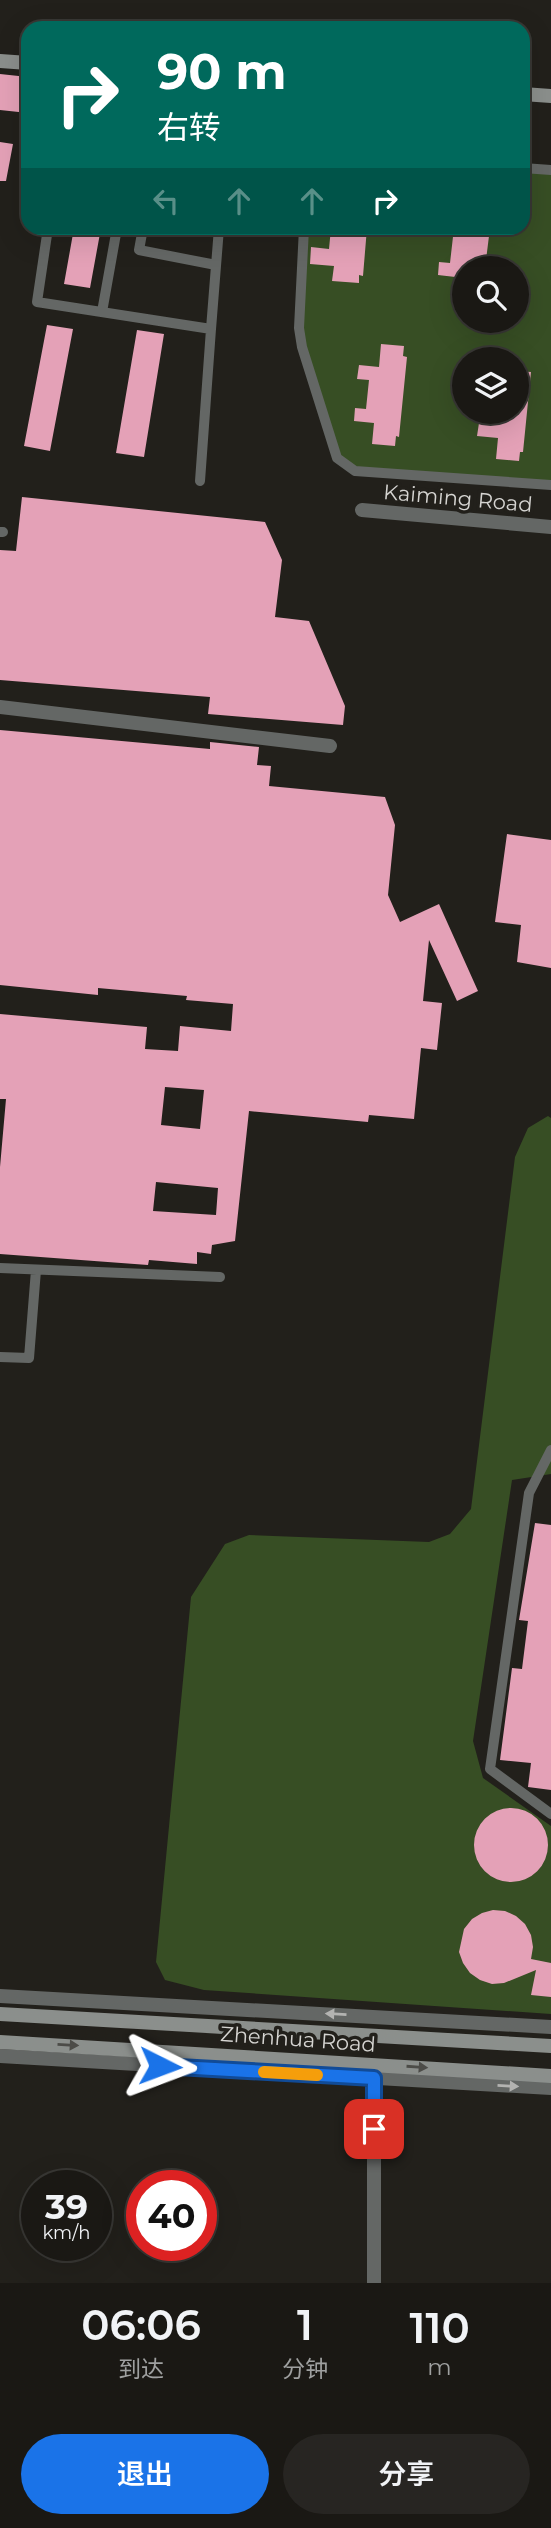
<!DOCTYPE html>
<html lang="zh">
<head>
<meta charset="utf-8">
<style>
  :root { --surface:#1a1814; --page:#272522; --text:#f1f3f6; --muted:#9fa0a0; --line:#383734; --accent:#1a73e8 }
  body { margin:0; font-family:Montserrat,"Noto Sans SC",sans-serif; background:var(--page); color:var(--text); height:100vh; display:flex; flex-direction:column; font-size:26px; white-space:nowrap }
  * { box-sizing:border-box; margin:0 }
  p { font-size:23px; color:var(--muted) }
  .icon { flex:none; width:38px; height:38px; fill:none; stroke:currentColor; stroke-width:2; stroke-linecap:round; stroke-linejoin:round }
  .map { position:relative; height:2283px; overflow:hidden }
  .sheet { display:flex; flex-direction:column; background:var(--surface); flex:1 }
  .sheet>* { flex:none }
  .guide { position:absolute; left:21px; top:21px; width:509px; height:214px; border-radius:21px; box-shadow:0 7px 28px #0002,0 0 0 2px var(--line); background:#00695c; color:#fff; overflow:hidden }
  .fabs { position:absolute; left:452px; top:256px; display:grid; gap:14px }
  .fabs a { display:grid; place-items:center; width:77px; height:77px; border-radius:50%; background:var(--surface); box-shadow:0 7px 28px #0002,0 0 0 2px var(--line); font-size:35px }
  .speed { position:absolute; left:21px; top:2170px; display:flex; gap:14px; font-size:35px; font-weight:700; text-align:center }
  .speed>* { display:grid; place-content:center; width:91px; height:91px; border-radius:50%; background:var(--surface); box-shadow:0 7px 28px #0002,0 0 0 2px var(--line); line-height:1 }
  .speed small { font-size:18px; font-weight:400 }
  .speed .limit { border:10px solid #d22; background:#fff; color:#111 }
  .pin { position:absolute; display:grid; place-items:center; width:60px; height:60px; color:#fff; margin:-30px; border-radius:14px; box-shadow:0 4px 10px #0006 }
  .me { position:absolute; width:77px; margin:-38px; rotate:93deg; stroke-linejoin:round; filter:drop-shadow(0 0 5px #0008) }
  .turn { display:flex; align-items:center; gap:24px; height:147px; padding:0 21px; font-size:32px }
  .turn .icon { width:91px; height:91px; stroke-width:2.5 }
  .turn b { display:block; font-size:49px; line-height:60px }
  .lanes { display:flex; align-items:center; height:66px; padding:0 21px; background:#0003; justify-content:center; gap:35px; direction:ltr }
  .lanes .off { opacity:.35 }
  .eta { display:flex; justify-content:space-evenly; align-items:center; height:119px; text-align:center }
  .eta b { font-size:42px; font-weight:600; line-height:49px }
  .button { display:flex; gap:14px; margin-top:auto; padding:14px 21px }
  .button a { flex:1; height:80px; border-radius:42px; background:var(--accent); color:#fff; font-size:28px; font-weight:600; line-height:80px; text-align:center }
  .button a+a { background:var(--page); color:var(--text) }
  .map>svg:first-child { display:block }
  .green { fill:#374e24; fill-rule:evenodd }
  .building { fill:#e4a1b7; fill-rule:evenodd }
  .lines { fill:none; stroke-linecap:round; stroke-linejoin:round }
  .service { stroke:#646765; stroke-width:10 }
  .minor { stroke:#646765; stroke-width:14 }
  .tertiary { stroke:#646765; stroke-width:14 }
  .secondary { stroke:#8b8f8c; stroke-width:14 }
  .oneway { fill:#b3b3b1 }
  .oneway2 { fill:#4c4c48 }
  .route-casing { stroke:#114b97; stroke-width:18 }
  .route { stroke:#1a73e8; stroke-width:12 }
  .slow { stroke:#f59e0b; stroke-width:12 }
  .labels { text-anchor:middle; dominant-baseline:central; stroke-width:7; stroke-linejoin:round; paint-order:stroke }
  .street-label { font-size:21px; fill:#d5d4d1; stroke:#22201b }
</style>
</head>
<body>
<div class="map">
<svg width="551" height="2283" viewBox="0 0 551 2283">
  <rect width="100%" height="100%" fill="#22201b"/>
  <path class="green" d="M523 168 551 170V485L355 471 337 458 302 347 304 228H523ZM464 268H516V320H464ZM464 359H516V411H464Z
    M548 1116 551 1118V1474L512 1480 473 1741 483 1778 551 1826V2014L204 1990 165 1980 156 1962 191 1597 225 1544 249 1535 429 1542 450 1534 471 1509 515 1157 528 1128Z"/>
  <path class="building" d="M0 74 28 77V113L0 110Z
    M0 142 13 144 6 181H0Z
    M74 228H101L90 288 64 284Z
    M331 228H367L363 276 359 275V283L332 281 334 266 310 264 311 247 329 249Z
    M454 228H490L485 268H464V278L438 275 439 262 450 263Z
    M47 325 73 329 50 451 24 446Z
    M137 330 164 334 144 457 116 453Z
    M381 344 404 346 403 356 407 357 399 437 396 436 395 446 372 444 374 423 354 421 355 408 366 409 369 380 357 379 359 365 379 367Z
    M516 371 531 372 523 452H520L519 461 496 459 498 438 477 436 479 423 490 424 492 411H516Z
    M22 497 265 522 282 560 275 617 309 621 345 706 343 725 208 714 210 697 0 680V550L16 551Z
    M0 730 210 749V742L259 747 257 765 271 766 269 786 385 797 395 825 388 895 400 922 439 904 478 991 457 1001 429 940 423 1001 442 1003 437 1050 421 1048 414 1119 369 1115 368 1122 249 1111 235 1241 212 1245 211 1254 197 1252V1264L149 1260 148 1265 0 1254V1167L6 1099H0V1014L147 1027 145 1049 178 1051 180 1026 231 1031 233 1004 186 1000 187 996 98 988V995L0 985ZM165 1087 204 1090 200 1129 161 1125ZM156 1182 218 1188 216 1215 153 1211Z
    M507 834 551 840V968L517 962 521 925 495 922Z
    M535 1523 551 1525V1790L528 1787 531 1763 500 1760 512 1668 522 1669 528 1621 519 1620Z
    M474 1845a37 37 0 1 1 74 0a37 37 0 1 1-74 0Z
    M493 1910 505 1911 516 1916 525 1924 531 1935 533 1947 531 1959 551 1963V1997L531 1995 536 1970 504 1983 492 1984 480 1980 470 1973 463 1963 459 1952 464 1929 472 1919 482 1913Z"/>
  <g class="lines">
    <path class="service" d="M523 168 551 170
      M48 228 37 302 211 329 219 228
      M143 228 139 250 216 265
      M304 228 299 328 302 347 337 458 355 471 551 485
      M102 312 117 228
      M200 481 211 329
      M0 532H3
      M0 1268 220 1277
      M0 1357 29 1358 36 1270
      M551 1450 529 1493 490 1769 551 1814"/>
    <path class="minor" d="M362 510 551 527
      M0 707 330 746
      M374 2283V2078"/>
    <path class="tertiary" d="M0 1996 551 2027
      M0 2056 551 2088"/>
    <path class="secondary" d="M0 61 28 63
      M523 94 551 96
      M0 2014 551 2046
      M0 2042 551 2076"/>
  </g>
  <defs><path id="oneway-solid" d="M-6-.8H1V-3.2L6.5 0L1 3.2V.8H-6Z" transform="scale(1.75)"/></defs>
  <g class="oneway">
    <use href="#oneway-solid" transform="translate(336 2014) rotate(-177)"/>
    <use href="#oneway-solid" transform="translate(508 2086) rotate(3)"/>
  </g>
  <g class="oneway2">
    <use href="#oneway-solid" transform="translate(68 2045) rotate(3)"/>
    <use href="#oneway-solid" transform="translate(417 2067) rotate(4)"/>
  </g>
  <g class="lines">
    <g class="route-casing">
      <path id="route" d="M160 2066 374 2078V2129"/>
    </g>
    <use href="#route" class="route"/>
    <path class="slow" d="M264 2072 317 2075"/>
  </g>
  <g class="labels">
    <g class="street-label">
      <text transform="translate(458 498) rotate(5)">Kaiming Road</text>
      <text transform="translate(298 2039) rotate(4)">Zhenhua Road</text>
    </g>
  </g>
</svg>
<div class="fabs">
<a><svg class="icon" aria-label="search" viewBox="0 0 24 24"><circle cx="10" cy="10" r="6"/><path d="M15 15l6 6"/></svg></a>
<a><svg class="icon" aria-label="layers" viewBox="0 0 24 24"><path d="M12 4l9 5-9 5-9-5zM3 14l9 5 9-5"/></svg></a>
</div>
<div class="speed"><div>39<small>km/h</small></div><div class="limit">40</div></div>
<div class="pin" style="left:374px;top:2129px;background:#d93025"><svg class="icon" aria-label="arrive" viewBox="0 0 24 24"><path d="M6 21V4h12l-3 4 3 4H6"/></svg></div>
<svg class="me" style="left:160px;top:2066px" viewBox="-20 -20 40 40"><path d="M0-17L14 15 0 8-14 15z" fill="#1a73e8" stroke="#fff" stroke-width="4"/></svg>
<div class="guide">
<div class="turn"><svg class="icon" aria-label="right" viewBox="0 0 24 24"><path d="M7 20v-9h11M14 6l5 5-5 5"/></svg><div><b>90 m</b>右转</div></div>
<div class="lanes"><svg class="icon off" aria-label="left" viewBox="0 0 24 24"><path d="M17 20v-9H6M10 6l-5 5 5 5"/></svg><svg class="icon off" aria-label="ahead" viewBox="0 0 24 24"><path d="M12 20V5M6 11l6-6 6 6"/></svg><svg class="icon off" aria-label="ahead" viewBox="0 0 24 24"><path d="M12 20V5M6 11l6-6 6 6"/></svg><svg class="icon" aria-label="right" viewBox="0 0 24 24"><path d="M7 20v-9h11M14 6l5 5-5 5"/></svg></div>
</div>
</div>
<section class="sheet">
<div class="eta">
<div><b>06:06</b><p>到达</p></div>
<div><b>1</b><p>分钟</p></div>
<div><b>110</b><p>m</p></div>
</div>
<div class="button"><a>退出</a><a>分享</a></div>
</section>
</body>
</html>
